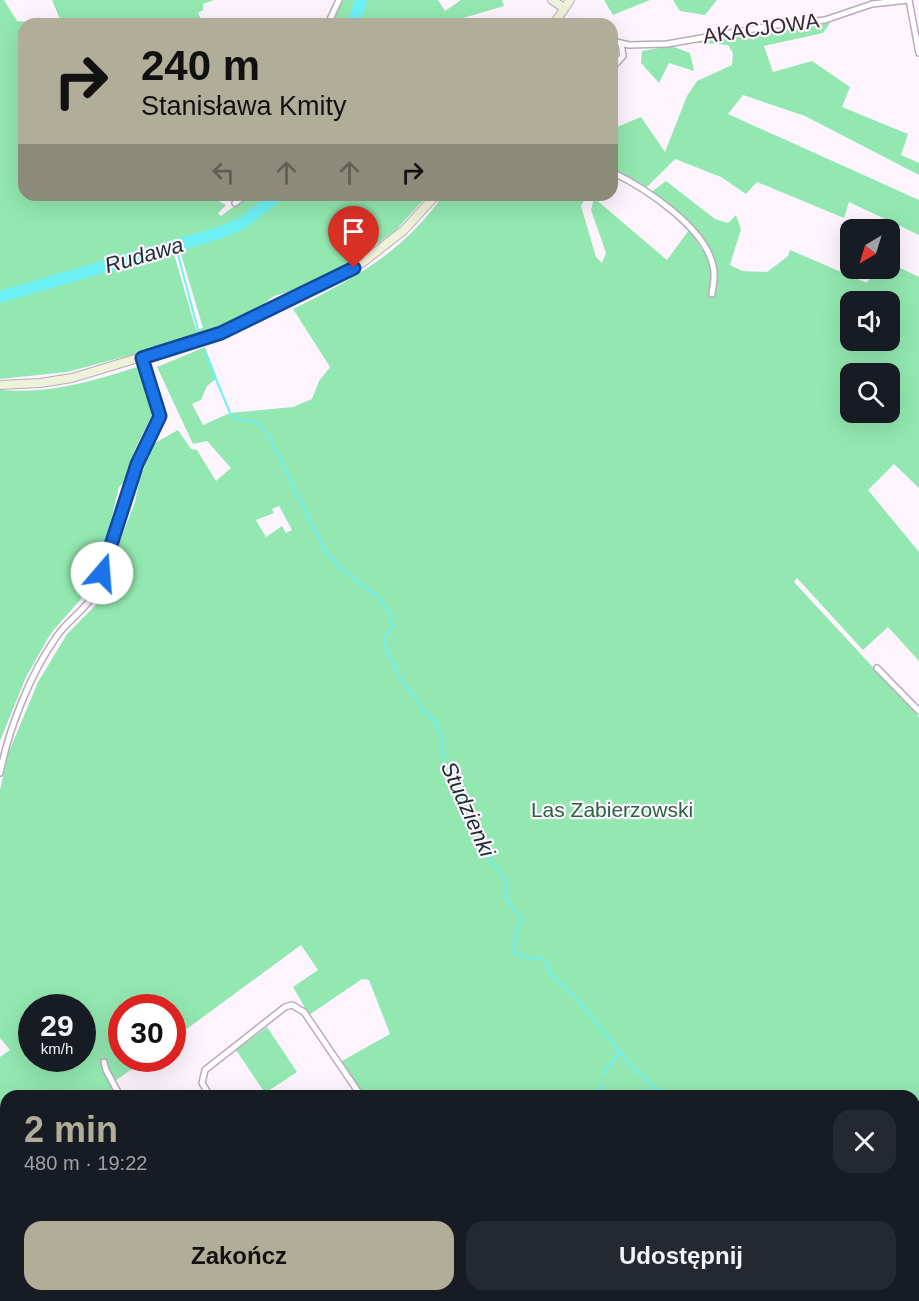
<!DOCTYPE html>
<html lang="pl">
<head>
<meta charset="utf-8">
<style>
  :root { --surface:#171b24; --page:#242831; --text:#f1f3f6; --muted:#9ea1a6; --accent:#b0ae98 }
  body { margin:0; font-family:Helvetica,sans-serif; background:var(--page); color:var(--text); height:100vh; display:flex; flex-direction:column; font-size:22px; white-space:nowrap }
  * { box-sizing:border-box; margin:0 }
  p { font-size:20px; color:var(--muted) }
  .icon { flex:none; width:33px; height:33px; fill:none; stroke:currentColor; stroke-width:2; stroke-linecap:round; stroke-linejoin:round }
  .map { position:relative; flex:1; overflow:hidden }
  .side { position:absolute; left:0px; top:1090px; width:920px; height:212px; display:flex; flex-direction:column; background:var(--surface); border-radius:18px 18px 0 0; box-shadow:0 6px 24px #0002 }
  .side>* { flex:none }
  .hud { position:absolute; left:18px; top:18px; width:600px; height:183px; border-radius:18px; box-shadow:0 6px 24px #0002; background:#b0ae98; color:#111; overflow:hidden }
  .needle { width:39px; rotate:218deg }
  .fabs { position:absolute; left:840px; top:219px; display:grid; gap:12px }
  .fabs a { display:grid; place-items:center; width:60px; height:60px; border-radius:12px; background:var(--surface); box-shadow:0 6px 24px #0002; font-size:30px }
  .speed { position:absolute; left:18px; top:994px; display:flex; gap:12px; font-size:30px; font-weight:700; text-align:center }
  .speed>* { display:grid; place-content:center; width:78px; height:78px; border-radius:50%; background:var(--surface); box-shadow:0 6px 24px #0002; line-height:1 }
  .speed small { font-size:15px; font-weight:400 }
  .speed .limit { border:9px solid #d22; background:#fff; color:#111 }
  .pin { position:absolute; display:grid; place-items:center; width:51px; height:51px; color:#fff; margin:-62px -26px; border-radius:50% 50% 50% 0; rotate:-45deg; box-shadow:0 0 6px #0007 }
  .pin .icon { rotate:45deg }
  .me { position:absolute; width:66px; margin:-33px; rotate:18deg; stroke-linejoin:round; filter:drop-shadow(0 0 4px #0008) }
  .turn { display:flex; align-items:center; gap:21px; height:126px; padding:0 24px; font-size:27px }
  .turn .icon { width:78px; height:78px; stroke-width:2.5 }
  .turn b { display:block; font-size:42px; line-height:51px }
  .lanes { display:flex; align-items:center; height:57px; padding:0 24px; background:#0003; justify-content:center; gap:30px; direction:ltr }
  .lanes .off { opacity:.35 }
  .round { display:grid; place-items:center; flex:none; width:63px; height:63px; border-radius:18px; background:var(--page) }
  .overview { display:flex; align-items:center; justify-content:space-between; height:102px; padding:0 24px }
  h1 { font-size:36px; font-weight:700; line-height:45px; color:var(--accent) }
  .cta { display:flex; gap:12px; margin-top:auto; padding:12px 24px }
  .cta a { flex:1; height:69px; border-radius:18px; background:var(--accent); color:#111; font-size:24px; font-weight:700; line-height:69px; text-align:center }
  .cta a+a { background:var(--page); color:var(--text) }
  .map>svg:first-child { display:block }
  .green { fill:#92e8b0; fill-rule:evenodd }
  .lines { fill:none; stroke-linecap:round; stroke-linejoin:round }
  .stream { stroke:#6ef1f5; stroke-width:2 }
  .river { stroke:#6ef1f5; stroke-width:12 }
  .street-casing { stroke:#baabbc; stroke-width:8 }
  .secondary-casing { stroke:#baabbc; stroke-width:10 }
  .street { stroke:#fff; stroke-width:5 }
  .secondary { stroke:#eef2d8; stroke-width:8 }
  .route-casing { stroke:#114b97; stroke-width:15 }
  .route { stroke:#1a73e8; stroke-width:10 }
  .labels { text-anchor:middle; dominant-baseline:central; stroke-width:4.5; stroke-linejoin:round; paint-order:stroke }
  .street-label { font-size:21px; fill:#322c32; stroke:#fdf4fe }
  .park-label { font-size:21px; fill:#286541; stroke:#fdf4fe }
  .water-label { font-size:22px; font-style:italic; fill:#193031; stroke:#fdf4fe }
</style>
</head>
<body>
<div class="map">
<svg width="919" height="1301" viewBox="0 0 919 1301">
  <rect width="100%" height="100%" fill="#fdf4fe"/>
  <path class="green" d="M0 0H4L17 21 48 24H24V195H207L226 205 218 213 221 216 249 195H428L396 230 357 259 302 288 274 296 254 311 227 324 150 350 67 372 0 379ZM180 251 203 328 196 330 174 254Z
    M52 0H214L203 4V10L198 13 204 24H62Z
    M342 0H438L445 11 461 0H502L504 6 453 21 454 24H332Z
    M604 0H650L613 15Z
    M673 0H717L705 15 680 11Z
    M830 23 823 33 764 46 773 72 812 61 850 87 842 107 908 134 901 155 919 163V175L805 116 743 95 728 114 919 200V235L849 202 844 218 757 182 746 194 721 177 675 159 645 189 612 167V150L616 147 612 139V129L641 117 665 152 687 96 697 81 732 65 733 53 728 45 691 42Z
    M671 46 690 53 694 71 669 63 659 83 641 63 642 51Z
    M666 181 715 219 728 223 736 215 741 229 730 265 742 271 767 272 788 256 790 250 867 283 874 269 890 268V263L919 277V488L894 464 868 490 919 552V661L888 627 863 650 797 578 794 582 919 717V1301H436L439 1296H914V1096H364L340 1062 390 1034 369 980 362 979 309 1015 293 987 318 970 301 945 173 1039 172 1008H122V1059H146L115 1081 108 1068 107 1061 102 1057V1064L118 1096H6V1188L0 1182V1057L10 1050 0 1038V790L8 754 38 682 67 634 95 606 135 502 139 482 153 444 178 430 191 449 197 450 216 481 231 468 207 441 193 444 157 367 205 347 217 378 207 386 201 400 192 404 203 425 230 413 293 407 312 399 319 381 330 367 293 309C352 280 405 251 443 195H587L581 206 596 257 602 263 606 253 591 210 594 198 667 260 689 230 709 260 711 278 715 280C716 242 676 217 650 193ZM850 302H890V340H850ZM850 374H890V412H850ZM279 506 292 530 286 533 282 526 266 537 256 520 274 513 272 509ZM32 1008H82V1059H32Z
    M137 367 153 407 151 417 135 449 124 482 119 487 110 524 81 599 51 633 26 677 0 741V390C49 394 90 382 137 367Z
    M267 1027 297 1072 265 1093 236 1050Z
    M6 1189V1296H52L50 1301H0V1196Z
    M94 1296H185L180 1301H89Z
    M193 1296H249L253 1301H188Z
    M253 1296H328L321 1301H257Z"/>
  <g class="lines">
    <path class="stream" d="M176 247 198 330
      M205 353 231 415 239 420 258 422 270 438 325 551 344 571 378 597 389 612 393 625 385 639V647L399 675 423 710 434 721 442 736 444 764 461 783 488 857 506 881 507 900 521 918 515 939V953L527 958H543L551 975 578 1000 629 1063 663 1096
      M139 367 153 400
      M122 498 132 462 155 416V406
      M101 548 120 502
      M603 1073 620 1052
      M600 1096V1082
      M914 1262 919 1264"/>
    <path class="river" d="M353 24 361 0
      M0 297 222 232 242 223 279 195"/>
    <g class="street-casing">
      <path id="street" d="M909 0 919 53
        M328 24 339 0
        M612 41 629 45 667 44 776 25 825 20 872 4 908 0
        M612 68 623 56 621 43
        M612 172C645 188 705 227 713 266 716 275 713 285 712 294
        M235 203 246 195
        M877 668 919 711
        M0 773C9 728 30 674 57 636 69 619 86 610 96 591L137 464 160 416 142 358
        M104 1062 106 1070 120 1096
        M210 1096 202 1083 205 1070 285 1007 292 1005 304 1012 361 1096
        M251 1296 255 1301
        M184 1301 190 1296"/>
    </g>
    <g class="secondary-casing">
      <path id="secondary" d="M552 0 564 8
        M554 24 570 0
        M0 385 40 383 72 378 221 333 362 263 404 230 436 195"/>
    </g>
    <use href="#street" class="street"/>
    <use href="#secondary" class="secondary"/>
  </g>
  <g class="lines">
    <g class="route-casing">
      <path id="route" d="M102 573 137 464 160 416 142 358 221 333 354 268"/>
    </g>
    <use href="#route" class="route"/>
  </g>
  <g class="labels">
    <g class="street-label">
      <text transform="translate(761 28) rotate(-8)">AKACJOWA</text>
    </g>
    <g class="park-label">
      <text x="612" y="809">Las Zabierzowski</text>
    </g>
    <g class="water-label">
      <text transform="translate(144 255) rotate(-16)">Rudawa</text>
      <text transform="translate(468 809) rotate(66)">Studzienki</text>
    </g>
  </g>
</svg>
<div class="fabs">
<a><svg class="needle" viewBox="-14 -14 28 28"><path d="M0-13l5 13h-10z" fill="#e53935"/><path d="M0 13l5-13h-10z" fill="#9ea1a6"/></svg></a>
<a><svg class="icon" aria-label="sound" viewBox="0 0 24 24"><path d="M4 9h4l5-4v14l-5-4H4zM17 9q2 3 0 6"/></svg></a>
<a><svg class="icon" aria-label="search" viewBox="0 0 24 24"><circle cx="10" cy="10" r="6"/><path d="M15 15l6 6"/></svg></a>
</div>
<div class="speed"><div>29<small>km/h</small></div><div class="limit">30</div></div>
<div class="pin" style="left:354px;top:268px;background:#d93025"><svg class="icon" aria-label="arrive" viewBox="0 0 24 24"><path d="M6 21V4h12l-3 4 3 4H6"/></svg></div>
<svg class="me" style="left:102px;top:573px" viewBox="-20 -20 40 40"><circle r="19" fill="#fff"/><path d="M0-13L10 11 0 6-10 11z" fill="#1a73e8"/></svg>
<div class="hud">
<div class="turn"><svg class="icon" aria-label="right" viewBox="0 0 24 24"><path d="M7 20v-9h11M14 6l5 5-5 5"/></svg><div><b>240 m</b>Stanisława Kmity</div></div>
<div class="lanes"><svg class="icon off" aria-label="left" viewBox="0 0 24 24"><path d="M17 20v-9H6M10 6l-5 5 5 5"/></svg><svg class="icon off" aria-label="ahead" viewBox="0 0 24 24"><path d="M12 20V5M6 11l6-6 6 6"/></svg><svg class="icon off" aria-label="ahead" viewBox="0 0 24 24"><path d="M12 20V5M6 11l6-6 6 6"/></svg><svg class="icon" aria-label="right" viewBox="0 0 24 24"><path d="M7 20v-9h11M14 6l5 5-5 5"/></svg></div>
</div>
<section class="side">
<div class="overview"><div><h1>2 min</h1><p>480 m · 19:22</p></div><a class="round"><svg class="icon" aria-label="close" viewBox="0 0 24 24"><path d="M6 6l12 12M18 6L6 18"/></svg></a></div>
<div class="cta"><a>Zakończ</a><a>Udostępnij</a></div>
</section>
</div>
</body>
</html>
